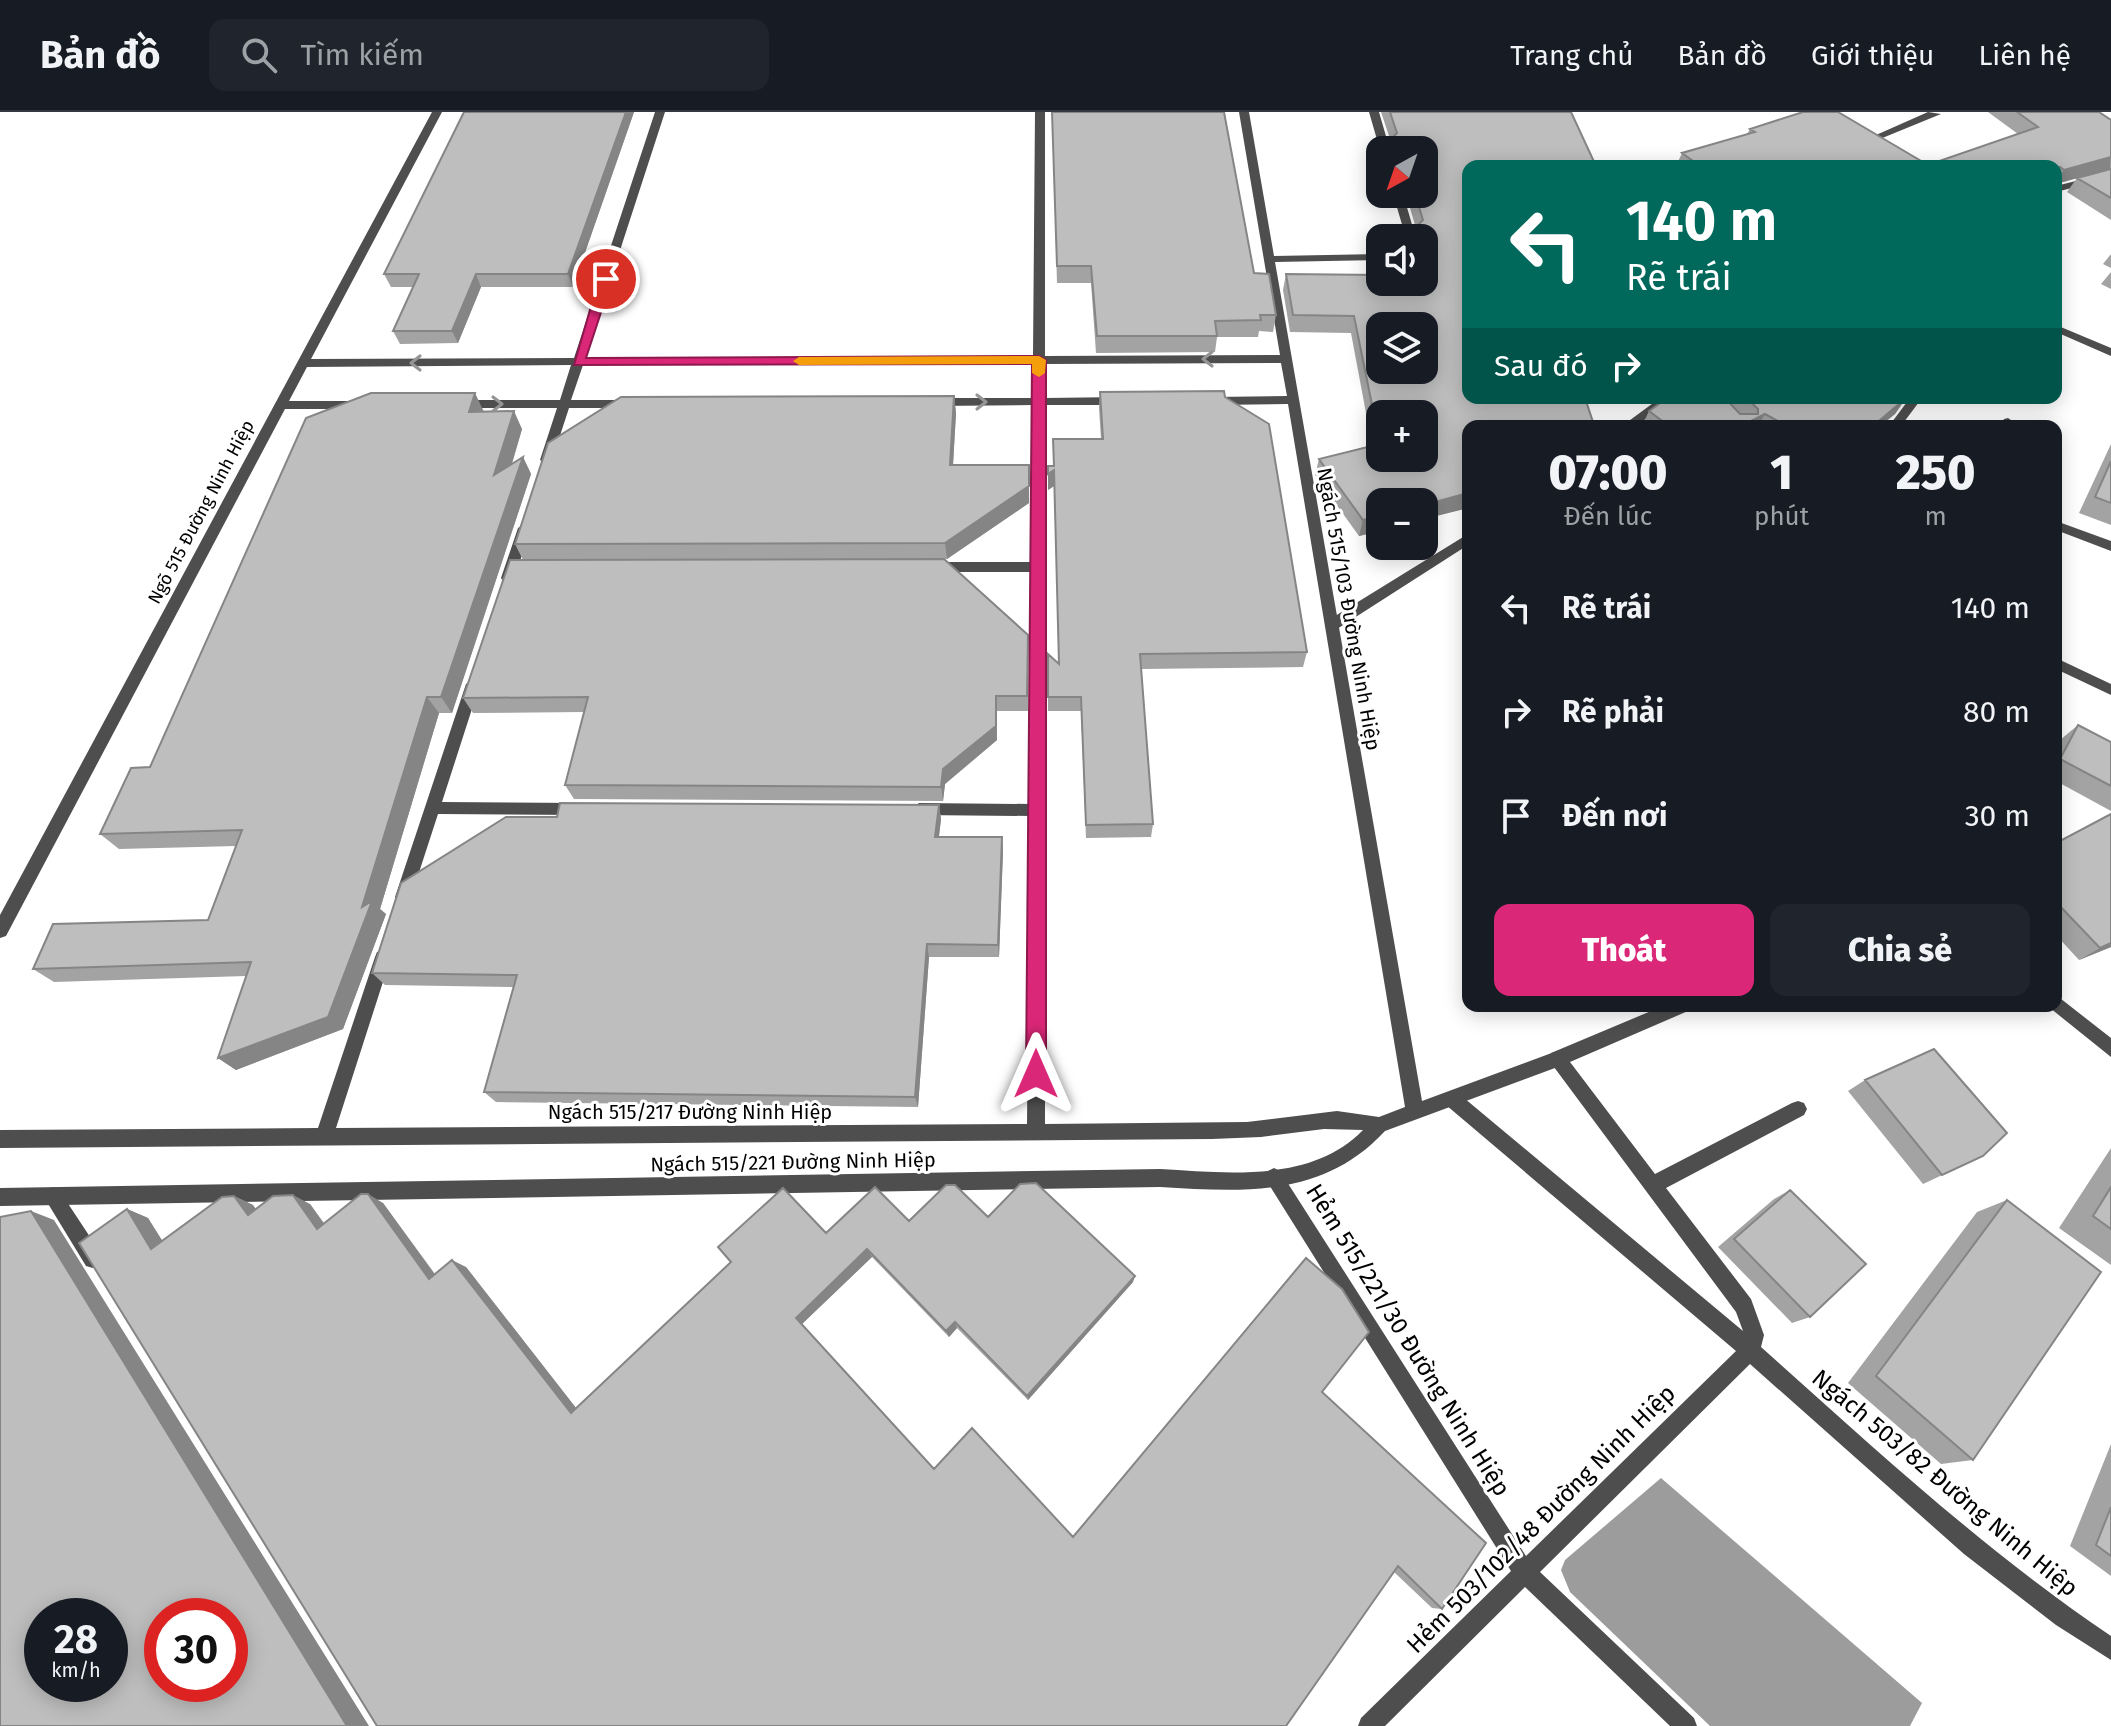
<!DOCTYPE html>
<html lang="vi">
<head>
<meta charset="utf-8">
<style>
  :root { --surface:#171b24; --page:#20242c; --text:#f1f3f6; --muted:#9ea1a6; --line:#363941; --accent:#db2777 }
  body { margin:0; font-family:"Fira Sans",sans-serif; background:var(--page); color:var(--text); height:100vh; display:flex; flex-direction:column; font-size:30px; white-space:nowrap }
  * { box-sizing:border-box; margin:0 }
  p { font-size:26px; color:var(--muted) }
  .icon { flex:none; width:44px; height:44px; fill:none; stroke:currentColor; stroke-width:2; stroke-linecap:round; stroke-linejoin:round }
  .map { position:relative; flex:1; overflow:hidden }
  .sheet { position:absolute; left:1462px; top:308px; width:600px; height:592px; display:flex; flex-direction:column; background:var(--surface); border-radius:16px; box-shadow:0 4px 20px #0003 }
  .sheet>* { flex:none }
  .top-card { position:absolute; left:1462px; top:48px; width:600px; height:244px; border-radius:16px; box-shadow:0 4px 20px #0003; background:#00695c; color:#fff; overflow:hidden }
  .needle { width:52px; rotate:220deg }
  .tools { position:absolute; left:1366px; top:24px; display:grid; gap:16px }
  .tools a { display:grid; place-items:center; width:72px; height:72px; border-radius:16px; background:var(--surface); box-shadow:0 4px 20px #0003; font-size:40px }
  .speed { position:absolute; left:24px; top:1486px; display:flex; gap:16px; font-size:40px; font-weight:700; text-align:center }
  .speed>* { display:grid; place-content:center; width:104px; height:104px; border-radius:50%; background:var(--surface); box-shadow:0 4px 20px #0003; line-height:1 }
  .speed small { font-size:20px; font-weight:400 }
  .speed .limit { border:12px solid #d22; background:#fff; color:#111 }
  .pin { position:absolute; display:grid; place-items:center; width:68px; height:68px; color:#fff; margin:-34px; border:4px solid #fff; border-radius:50%; box-shadow:0 2px 8px #0007 }
  .me { position:absolute; width:88px; margin:-44px; rotate:0deg; stroke-linejoin:round; filter:drop-shadow(0 0 6px #0008) }
  .turn { display:flex; align-items:center; gap:28px; height:168px; padding:0 32px; font-size:36px }
  .turn .icon { width:104px; height:104px; stroke-width:2.5 }
  .turn b { display:block; font-size:56px; line-height:68px }
  .then { display:flex; align-items:center; height:76px; padding:0 32px; background:#0003; gap:16px; font-size:30px }
  .eta { display:flex; justify-content:space-evenly; align-items:center; height:136px; text-align:center }
  .eta b { font-size:48px; font-weight:800; line-height:56px }
  .button { display:flex; gap:16px; margin-top:auto; padding:16px 32px }
  .button a { flex:1; height:92px; border-radius:16px; background:var(--accent); color:#fff; font-size:32px; font-weight:800; line-height:92px; text-align:center }
  .button a+a { background:var(--page); color:var(--text) }
  ul { padding:0; list-style:none }
  li { display:flex; align-items:center; gap:24px; height:104px; padding:0 32px }
  li div { flex:1 }
  li b { display:block; font-size:30px }
  li em { font-style:normal }
  header { display:flex; align-items:center; gap:48px; box-sizing:border-box; height:112px; padding:0 40px; background:var(--surface); border-bottom:2px solid var(--line) }
  header strong { font-size:38px }
  nav { display:flex; gap:44px; margin-inline-start:auto; font-size:28px }
  .search { width:560px; height:72px; background:var(--page); display:flex; align-items:center; gap:20px; box-sizing:border-box; padding:0 28px; border-radius:16px; color:var(--muted); font-size:30px }
  .map>svg:first-child { display:block }
  .water { fill:#9c9c9c }
  .lines { fill:none; stroke-linecap:round; stroke-linejoin:round }
  .lane { fill:#4e4e4e; fill-rule:evenodd }
  .street { fill:#4e4e4e; fill-rule:evenodd }
  .wall { fill:#a3a3a3 }
  .shaded-wall { fill:#858585 }
  .building { fill:#bebebe; stroke:#858585; stroke-width:2; fill-rule:evenodd }
  .oneway { stroke:#959595 }
  .route { fill:#db2777; stroke:#8e194d; stroke-width:2 }
  .slow { fill:#f59e0b }
  .labels { text-anchor:middle; dominant-baseline:central; stroke-width:6; stroke-linejoin:round; paint-order:stroke }
  .far-street-label { font-size:18px; fill:#000; stroke:#fff }
  .street-label { font-size:20px; fill:#000; stroke:#fff }
  .near-street-label { font-size:24px; fill:#000; stroke:#fff }
</style>
</head>
<body>
<header>
<strong>Bản đồ</strong>
<div class="search"><svg class="icon" aria-label="search" viewBox="0 0 24 24"><circle cx="10" cy="10" r="6"/><path d="M15 15l6 6"/></svg>Tìm kiếm</div>
<nav><a>Trang chủ</a><a>Bản đồ</a><a>Giới thiệu</a><a>Liên hệ</a></nav>
</header>
<div class="map">
<svg width="2111" height="1614" viewBox="0 0 2111 1614">
  <rect width="100%" height="100%" fill="#fff"/>
  <path class="water" d="M1661 1366 1922 1591 1910 1614H1710L1570 1480 1561 1458 1565 1448Z"/>
  <g class="lines">
    <path class="lane" d="M1928 0 1941 2 1875 29 1867 27Z
      M2111 60V66L2056 80V74Z
      M2056 213 2111 236V244L2056 220Z
      M1660 286H1674L1636 314H1622Z
      M1910 286H1922L1901 314H1889Z
      M2008 306 2014 310 2012 314H2000L2004 307Z
      M2056 409 2111 429V439L2056 418Z
      M1468 422V433L1337 517H1327V509Z
      M2056 546 2111 572V583L2056 557Z
      M2056 883 2111 926V945L2050 896 2049 894H2056Z
      M1663 894H1690L1688 899 1570 950 1655 1062 1792 991 1798 989 1804 991 1807 997 1804 1003 1666 1076 1751 1187 1764 1223 1761 1235C1874 1336 1985 1439 2111 1524V1548L2056 1513 1964 1442 1750 1252 1540 1460 1694 1606 1697 1614H1670L1525 1475 1385 1614H1358L1361 1606 1511 1459 1268 1071 1265 1065 1268 1059 1274 1056 1280 1059 1526 1444 1736 1239 1446 993 1443 987 1446 981 1452 979 1458 981 1743 1219 1736 1200 1548 947 1551 941Z
      M53 1075 59 1078 100 1140 102 1147 100 1154 93 1156 86 1154 47 1090 44 1084 47 1078Z"/>
    <path class="street" d="M432 0H442L311 247 574 246 655 0H665L585 246 1033 244 1035 0H1045V244L1280 243 1239 0H1249L1274 144 1380 142V148L1275 150 1422 989 1557 939 1563 941 1566 947 1563 953 1385 1019C1323 1086 1244 1080 1160 1075L0 1094V1076L1160 1057C1227 1061 1312 1071 1363 1018L1324 1017 1261 1025 1212 1027 0 1036V1018L318 1016 375 845 377 840 383 838 389 840 391 845 336 1016 1027 1012 1030 704 919 703 911 697 919 691 1030 692 1032 460H932L925 455 932 450H1032L1033 293 933 294 927 290 933 286H1033V252L583 253 571 288H630L636 292 630 296H569L552 348 546 352 540 348 557 296H461L455 292 461 288H560L571 253 307 255 289 289H362L368 293 362 297H285L6 824 0 826V803ZM1281 251 1287 284 1213 285 1207 289 1213 293 1288 292 1405 995 1379 1005 1337 999 1247 1010 1045 1012V293H1122L1128 289 1122 285 1045 286V252Z
      M1369 0H1379L1390 38H1380Z
      M1393 82H1403L1416 126H1406Z
      M524 412 530 416 515 466 513 469H503L501 466 518 416Z
      M473 567 480 572 442 690 579 691 587 697 579 703 438 702 411 785 409 790H397L395 785 466 572Z"/>
  </g>
  <path class="wall" d="M464 0H634L573 175H481L458 231 400 232 393 219 414 175H391L384 162Z
    M1052 0 1254 161 1276 203 1273 220 1259 219 1258 225H1217L1215 240 1096 241 1091 171H1057Z
    M1381 0H1571L1468 54V396L1424 407V390H1380V419L1359 424 1315 363 1319 347 1372 333 1351 221 1290 220 1283 178 1286 162 1425 164 1424 126H1416L1417 120 1406 82H1424V38H1390L1392 33Z
    M1988 0H2099L2111 8V108L2067 80 2077 66 2056 72V54H1676L1682 41 1747 22 1750 17 1928 53 2018 22Z
    M2111 142V156L2103 152Z
    M2111 160V177L2101 172Z
    M1100 280 1225 285 1307 540 1303 555 1141 557 1153 712 1151 725 1086 726 1081 599H1048V542L1059 552 1054 374 1048 378 1054 354 1053 327H1101L1099 296Z
    M954 284 956 301 953 353 1029 391 947 447H944L1028 539V599H997V628L945 672 943 689 574 687 565 673 584 600 473 601 463 586 523 448 515 432Z
    M1667 286H1906L1895 302 1880 314H1642L1649 299Z
    M484 299 522 317 512 352 523 345 531 362 452 601H439L380 797 386 802 343 917 236 958 218 946 246 864 54 870 33 857 208 808 236 734 119 737 100 722Z
    M2111 332V413L2079 401Z
    M2078 613 2111 630V699L2056 669V636L2060 628Z
    M939 693 941 707 939 725H1002L1003 739 999 845H929L918 995 496 990 484 980 513 875 385 873 372 861 557 705Z
    M2056 731 2111 835 2079 848 2056 823Z
    M1865 968 1983 1044 1923 1072 1848 979Z
    M2111 1036V1153L2059 1116Z
    M1790 1078 1810 1205 1792 1211 1718 1135 1774 1087Z
    M234 1084 253 1093 255 1097 310 1092 324 1111 383 1091 435 1162 466 1155 576 1296 826 1121 909 1109 988 1105 1133 1170 1028 1288 957 1216 949 1225 872 1145 802 1212 934 1357 1073 1425 1322 1280 1442 1497 1432 1496 1394 1460 377 1614 127 1097 148 1106 162 1129Z
    M2007 1088 1973 1348 1941 1352 1848 1271 1977 1100Z
    M2111 1332V1464L2070 1434Z"/>
  <path class="shaded-wall" d="M626 0H634L573 175 568 162Z
    M2111 45 2110 57 2056 72V69L2064 58Z
    M476 162 481 175 458 231 452 219Z
    M475 281 484 300H469Z
    M954 284 956 301 952 370 950 353Z
    M1906 286 1895 302 1880 314H1873Z
    M514 299 522 317 503 381 494 363Z
    M1765 302 1758 314H1741Z
    M523 345 531 362 452 601 441 585Z
    M1029 353V391L947 447 945 431Z
    M1054 358V374L1048 378V362Z
    M1468 381V396L1424 407V393Z
    M1380 404V419L1359 424 1363 408Z
    M996 584 997 628 945 672 943 689 941 675 943 657Z
    M427 585 439 601 380 797 386 802 343 917 236 958 218 946 362 795Z
    M939 693 941 707 937 739 935 725Z
    M1002 725 1003 739 999 845 998 833Z
    M2111 831V835L2079 848 2100 836Z
    M927 832 929 845 918 995 915 985Z
    M368 1082 383 1091 443 1174 429 1167Z
    M293 1083 310 1092 333 1125 317 1117Z
    M234 1084 253 1093 266 1111 248 1103Z
    M127 1097 148 1106 172 1144 151 1137Z
    M31 1099 54 1108 369 1614H347Z
    M867 1137 872 1145 802 1212 796 1206Z
    M452 1148 466 1155 583 1305 571 1301Z
    M1135 1164 1133 1170 1028 1288 1027 1284Z
    M955 1210 957 1216 949 1225 946 1219Z"/>
  <path class="building" d="M464 0H626L568 162H476L452 219H393L419 162H384Z
    M1052 0H1224L1254 161 1269 162 1276 203H1260L1261 208 1215 209 1217 224H1097L1091 154H1057Z
    M1390 0H1571L1596 54H1468V286H1585L1594 313 1468 314V381L1424 393V390H1380V404L1363 408 1319 347 1380 332 1354 204 1293 203 1286 162 1380 163V170H1424V164H1435L1419 112 1423 108 1415 82H1424V38H1398L1394 24 1397 21ZM1380 214H1424V258H1380ZM1380 302H1424V346H1380Z
    M1803 0H1838L1928 53 2038 15 2017 0H2099L2111 8V45L2064 58 2060 55 2056 57V54H1700L1682 41 1755 20 1750 17Z
    M2111 57V86L2077 66Z
    M1224 279 1225 285 1269 312 1307 540 1140 542 1153 712 1086 713 1081 585H1048V542L1059 552 1054 358 1048 362V354H1054L1053 327H1103L1100 280Z
    M371 281H475L469 300 514 299 494 363 523 345 441 585H427L362 795 372 789 328 905 218 946 251 850 33 857 53 812 208 808 242 718 100 722 131 656 150 655 306 306Z
    M954 284 950 353H1029V374L945 431 515 432 548 331 621 285Z
    M1667 286H1725L1740 302H1758V297L1746 286H1906L1873 314H1787L1765 302 1741 314H1669L1649 299Z
    M2111 349V391L2095 385Z
    M944 447 1028 523 1027 584H996V614L943 657 941 675 565 673 588 585 463 586 510 448Z
    M2078 613 2111 630V674L2060 647Z
    M560 691 939 693 935 725H1002L998 833 927 832 915 985 484 980 517 863 372 861 401 771 506 705H557Z
    M2111 702V831L2100 836 2056 790V731Z
    M1934 937 2007 1021 1983 1044 1942 1063 1865 968Z
    M1036 1071 1135 1164 1027 1284 955 1210 946 1219 867 1137 796 1206 934 1357 972 1316 1073 1425 1306 1146 1342 1177 1369 1220 1322 1280 1486 1431 1442 1497 1398 1454 1286 1614H377L79 1131 127 1097 151 1137 222 1085 234 1084 248 1103 273 1084 293 1083 317 1117 361 1082H368L429 1167 452 1148 571 1301 731 1150 718 1135 783 1076 826 1121 875 1075 909 1109 946 1073H955L988 1105 1020 1072Z
    M2111 1075V1117L2093 1104Z
    M1790 1078 1866 1152 1810 1205 1734 1127Z
    M2007 1088 2101 1160 1973 1348 1876 1264Z
    M31 1099 347 1614H0V1105ZM42 1504H110V1572H42ZM162 1504H230V1572H162Z
    M2111 1395V1444L2096 1433Z"/>
  <defs><path id="oneway-chevron" d="M-2-3.5L2.5 0L-2 3.5" fill="none" stroke-width="1.6" stroke-linecap="round" stroke-linejoin="round" transform="scale(2)"/></defs>
  <g class="oneway">
    <use href="#oneway-chevron" transform="translate(1208 247) rotate(180)"/>
    <use href="#oneway-chevron" transform="translate(416 251) rotate(180)"/>
    <use href="#oneway-chevron" transform="translate(981 290)"/>
    <use href="#oneway-chevron" transform="translate(497 292)"/>
  </g>
  <path class="route" d="M606 163 612 167 586 246 1039 244 1046 248V962L1043 968 1036 971 1026 962 1032 252 574 253 599 167Z"/>
  <path class="slow" d="M1039 244 1046 248 1045 261 1039 265 1032 261V252L799 253 793 249 799 245Z"/>
  <g class="labels">
    <g class="far-street-label">
      <text transform="translate(201 400) rotate(-62)">Ngõ 515 Đường Ninh Hiệp</text>
    </g>
    <g class="street-label">
      <text transform="translate(1349 497) rotate(80)">Ngách 515/103 Đường Ninh Hiệp</text>
      <text x="690" y="1000">Ngách 515/217 Đường Ninh Hiệp</text>
      <text transform="translate(793 1050) rotate(-1)">Ngách 515/221 Đường Ninh Hiệp</text>
    </g>
    <g class="near-street-label">
      <text transform="translate(1408 1228) rotate(58)">Hẻm 515/221/30 Đường Ninh Hiệp</text>
      <text transform="translate(1945 1371) rotate(40)">Ngách 503/82 Đường Ninh Hiệp</text>
      <text transform="translate(1541 1407) rotate(-45)">Hẻm 503/102/48 Đường Ninh Hiệp</text>
    </g>
  </g>
</svg>
<div class="tools">
<a><svg class="needle" viewBox="-14 -14 28 28"><path d="M0-13l5 13h-10z" fill="#e53935"/><path d="M0 13l5-13h-10z" fill="#9ea1a6"/></svg></a>
<a><svg class="icon" aria-label="sound" viewBox="0 0 24 24"><path d="M4 9h4l5-4v14l-5-4H4zM17 9q2 3 0 6"/></svg></a>
<a><svg class="icon" aria-label="layers" viewBox="0 0 24 24"><path d="M12 4l9 5-9 5-9-5zM3 14l9 5 9-5"/></svg></a>
<a>+</a>
<a>−</a>
</div>
<div class="speed"><div>28<small>km/h</small></div><div class="limit">30</div></div>
<div class="pin" style="left:606px;top:167px;background:#d93025"><svg class="icon" aria-label="arrive" viewBox="0 0 24 24"><path d="M6 21V4h12l-3 4 3 4H6"/></svg></div>
<svg class="me" style="left:1036px;top:962px" viewBox="-20 -20 40 40"><path d="M0-17L14 15 0 8-14 15z" fill="#db2777" stroke="#fff" stroke-width="4"/></svg>
<div class="top-card">
<div class="turn"><svg class="icon" aria-label="left" viewBox="0 0 24 24"><path d="M17 20v-9H6M10 6l-5 5 5 5"/></svg><div><b>140 m</b>Rẽ trái</div></div>
<div class="then">Sau đó<svg class="icon" aria-label="right" viewBox="0 0 24 24"><path d="M7 20v-9h11M14 6l5 5-5 5"/></svg></div>
</div>
<section class="sheet">
<div class="eta">
<div><b>07:00</b><p>Đến lúc</p></div>
<div><b>1</b><p>phút</p></div>
<div><b>250</b><p>m</p></div>
</div>
<ul>
<li><svg class="icon" aria-label="left" viewBox="0 0 24 24"><path d="M17 20v-9H6M10 6l-5 5 5 5"/></svg><div><b>Rẽ trái</b></div><em>140 m</em></li>
<li><svg class="icon" aria-label="right" viewBox="0 0 24 24"><path d="M7 20v-9h11M14 6l5 5-5 5"/></svg><div><b>Rẽ phải</b></div><em>80 m</em></li>
<li><svg class="icon" aria-label="arrive" viewBox="0 0 24 24"><path d="M6 21V4h12l-3 4 3 4H6"/></svg><div><b>Đến nơi</b></div><em>30 m</em></li>
</ul>
<div class="button"><a>Thoát</a><a>Chia sẻ</a></div>
</section>
</div>
</body>
</html>
